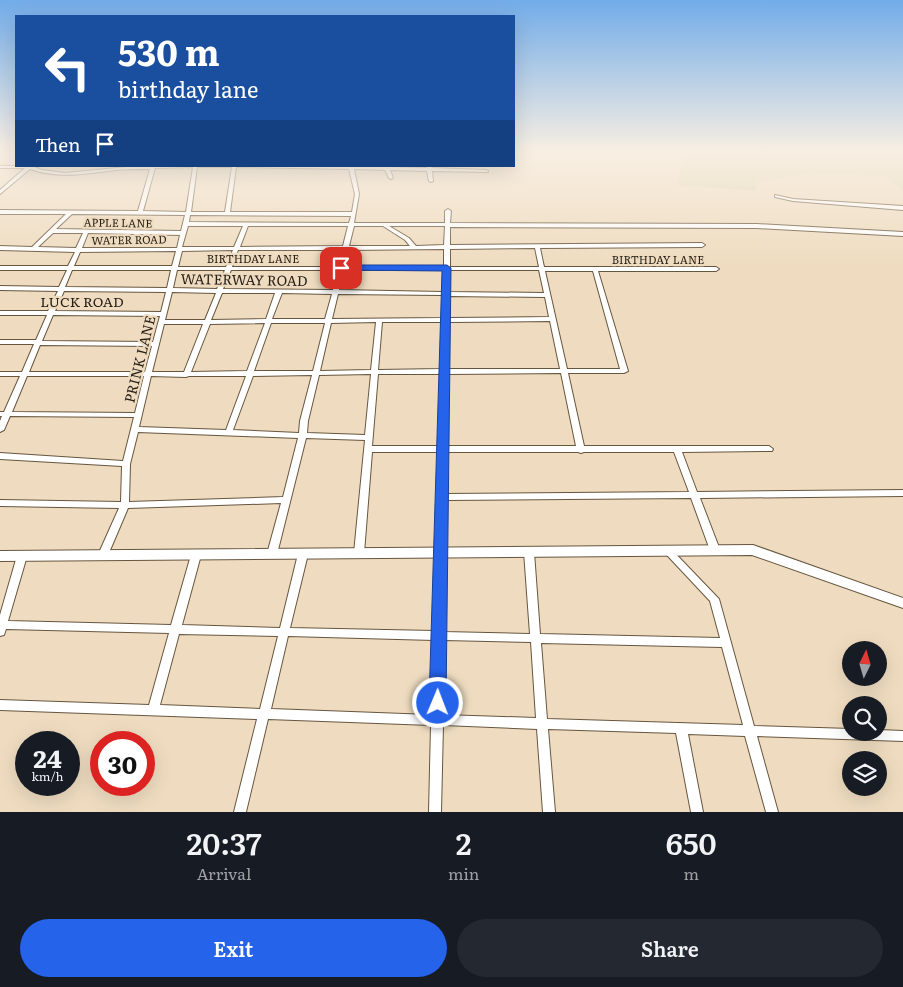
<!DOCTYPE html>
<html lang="en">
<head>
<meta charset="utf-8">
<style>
  :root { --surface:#171b24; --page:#242831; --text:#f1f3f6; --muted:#9ea1a6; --accent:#2563eb }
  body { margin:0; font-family:Literata,serif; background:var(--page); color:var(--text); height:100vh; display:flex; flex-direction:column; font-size:19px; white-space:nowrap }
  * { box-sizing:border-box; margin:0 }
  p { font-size:16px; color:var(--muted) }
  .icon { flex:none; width:28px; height:28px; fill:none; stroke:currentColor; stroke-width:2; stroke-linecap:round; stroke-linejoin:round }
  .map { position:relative; height:812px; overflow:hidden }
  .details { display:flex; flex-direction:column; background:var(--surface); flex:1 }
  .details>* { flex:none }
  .banner { position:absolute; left:15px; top:15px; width:500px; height:152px; border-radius:0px; box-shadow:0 5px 20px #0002; background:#1a4fa0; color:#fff; overflow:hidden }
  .needle { width:32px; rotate:5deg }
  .buttons { position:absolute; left:842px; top:641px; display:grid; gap:10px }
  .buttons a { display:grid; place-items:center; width:45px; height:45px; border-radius:50%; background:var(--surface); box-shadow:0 5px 20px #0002; font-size:25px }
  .speed { position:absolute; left:15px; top:731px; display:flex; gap:10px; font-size:25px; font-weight:700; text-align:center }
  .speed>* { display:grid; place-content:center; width:65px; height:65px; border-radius:50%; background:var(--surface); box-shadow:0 5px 20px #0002; line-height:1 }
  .speed small { font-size:12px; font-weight:400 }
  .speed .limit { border:8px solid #d22; background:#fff; color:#111 }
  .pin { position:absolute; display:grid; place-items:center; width:42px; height:42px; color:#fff; margin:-21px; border-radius:10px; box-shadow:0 2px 8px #0006 }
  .me { position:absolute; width:55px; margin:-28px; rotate:1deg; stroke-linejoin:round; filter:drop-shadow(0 0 4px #0008) }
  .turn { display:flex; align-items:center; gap:18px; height:105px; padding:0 20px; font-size:22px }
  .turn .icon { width:65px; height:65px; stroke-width:2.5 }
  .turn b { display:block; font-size:35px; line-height:42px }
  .then { display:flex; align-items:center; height:48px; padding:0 20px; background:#0003; gap:10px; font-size:19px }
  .eta { display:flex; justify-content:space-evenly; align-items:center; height:85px; text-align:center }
  .eta b { font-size:30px; font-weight:600; line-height:35px }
  .button { display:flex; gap:10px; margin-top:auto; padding:10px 20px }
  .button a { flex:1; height:58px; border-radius:30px; background:var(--accent); color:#fff; font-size:20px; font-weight:600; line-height:58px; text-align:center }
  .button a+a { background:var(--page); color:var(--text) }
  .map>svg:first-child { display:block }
  .sand { fill:#dfd6b1 }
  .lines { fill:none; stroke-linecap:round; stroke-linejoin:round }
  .minor-casing { stroke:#66563e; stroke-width:2 }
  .major-casing { stroke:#66563e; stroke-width:2 }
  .minor { fill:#fff; fill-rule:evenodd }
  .major { fill:#fff; fill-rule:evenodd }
  .route { fill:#2563eb; stroke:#184099 }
  .labels { text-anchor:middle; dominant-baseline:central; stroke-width:4.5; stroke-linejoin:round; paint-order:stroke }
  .far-street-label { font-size:11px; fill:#261f15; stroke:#efdcc0 }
  .street-label { font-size:14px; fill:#261f15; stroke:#efdcc0 }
</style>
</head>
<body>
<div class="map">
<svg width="903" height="812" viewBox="0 0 903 812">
  <rect width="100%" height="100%" fill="#efdcc0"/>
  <path class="sand" d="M685 151H903V191L886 176 809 173 758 182 755 191 676 185 687 153Z"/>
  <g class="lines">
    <g class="minor-casing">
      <path id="minor" d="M0 166H32L42 170 65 173 137 166H388L389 167 427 168V166H431L432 168 486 170 488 171V172L432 171 433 181 431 182 429 181 427 171 390 170 393 178 391 179 389 178 385 170 354 169 359 194 354 223H445V211L448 209 451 211 450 223 757 224 903 232V236L757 228 450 227V245L702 243 705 245 702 247 540 248 544 267H716L719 269 716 271H598L628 371 624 373H568L584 446H769L773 449 772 451 682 452 697 492 903 490V496L700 498 720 550 718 552 715 553 712 552 710 550 691 498 446 500 444 632 530 634 524 552 526 550 529 549 532 550 534 552 540 634 720 638 710 601 665 553 663 551 665 549 668 548 671 549 719 599 754 726 851 729V732H879V730L903 731V741L757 736 778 812H766L745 736 688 734 703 812H691L676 733 548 729 555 812H543L537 729 443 725 441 812H429L431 725 268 719 246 812H234L257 719 0 710V700L149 705 169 633 6 629 4 635 0 636V615L17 556 19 554 22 552 25 554 27 556 8 621 171 625 191 555 193 553 196 552 199 553 201 555 182 625 280 628 298 554 300 552 303 551 306 552 308 554 290 628 434 631 439 452H372L364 553 362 555 359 556 356 555 354 553 365 440 306 438 277 554 275 556 272 557 269 556 267 554 281 503 128 508 108 555 106 557 103 558 100 557 98 555 119 508 0 506V500L121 502 122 466 0 459V453L123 461 134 417 10 416 4 430 0 432V421L2 416H0V412H4L20 376H0V372H22L34 344H0V340H36L47 315H0V311H48L58 291 0 290V286L59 287 67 270H0V266H68L75 252 0 250V246L32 247 66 214H0V210L138 211 150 169C138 169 127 169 115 170 86 174 58 179 30 169L0 194V190L25 168H0ZM193 167 186 212 143 211 155 168ZM197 167H232L225 212H191ZM236 167 349 169 355 194 352 212H230ZM72 214 185 215 181 231 56 229ZM190 215 351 216 349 223 189 222ZM188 226H243L234 247H182ZM248 226H348L343 246 240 247ZM354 226H383L405 240 410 246H349ZM389 226H445L444 245 416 246 409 238ZM53 233H83L76 248 38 247ZM88 233 180 235 177 248H82ZM535 248 539 267H450V249ZM444 249V267H344L348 250ZM233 250 226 267H178L182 251ZM238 250H343L338 267H232ZM176 251 172 266H74L80 252ZM72 270H171L167 288 65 287ZM177 270H225L217 289 173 288ZM231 270H338L333 290 223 289ZM343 270H444L443 292 339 290ZM450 270H539L544 293 449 292ZM545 271H593L620 369H567ZM64 291 166 292 161 312 55 311ZM172 292 216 293 205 320H165ZM222 293H275L266 319 211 320ZM282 293 332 294 325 319H272ZM338 294 443 295 442 318 332 319ZM449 296 545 297 549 317 449 318ZM53 315 160 316 153 342 42 341ZM550 321 560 369H448L449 322ZM376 322 371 370 320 371 331 323ZM382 322H442L441 369 378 370ZM265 323 247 371 191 372 210 324ZM271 323H325L313 371H254ZM164 324H203L184 372H152ZM40 345 152 346 145 372H29ZM561 373 576 446H447L448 374ZM371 374 365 435 307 433 308 421 319 375ZM378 374H441L439 446H372ZM312 375 300 421 299 433 233 430 253 376ZM27 376H144L135 413 12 412ZM151 376 186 377 189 376H246L226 430 139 427ZM138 432 298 438 283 497 129 502 130 464ZM447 452H578L581 453 584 452H674L689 492 446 494ZM179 634 278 636 260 709 160 705ZM288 636 434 640 431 715 271 709ZM444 640 531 642 536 718 443 715ZM541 643 722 647 743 725 547 719Z
        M775 195 793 199 903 206V210L793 201 775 197Z"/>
    </g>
    <g class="major-casing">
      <path id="major" d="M753 545 903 598V608L752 555 0 561V551Z"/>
    </g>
    <use href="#minor" class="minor"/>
    <use href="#major" class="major"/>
  </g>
  <linearGradient id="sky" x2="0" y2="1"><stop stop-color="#72ace9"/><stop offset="0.57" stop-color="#f8efe3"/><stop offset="1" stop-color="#f8efe3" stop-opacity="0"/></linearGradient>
  <rect width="903" height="265" fill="url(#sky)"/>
  <path class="route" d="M447 265 451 268 446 703 443 708 438 711 432 708 429 703 442 271 341 270 337 268 341 265Z"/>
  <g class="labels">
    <g class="far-street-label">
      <text transform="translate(118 222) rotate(1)">APPLE LANE</text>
      <text transform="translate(129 239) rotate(-1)">WATER ROAD</text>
      <text x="253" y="258">BIRTHDAY LANE</text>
      <text x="658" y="259">BIRTHDAY LANE</text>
    </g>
    <g class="street-label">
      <text transform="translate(244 279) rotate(1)">WATERWAY ROAD</text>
      <text x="82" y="301">LUCK ROAD</text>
      <text transform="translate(139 359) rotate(-76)">PRINK LANE</text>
    </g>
  </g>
</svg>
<div class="buttons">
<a><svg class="needle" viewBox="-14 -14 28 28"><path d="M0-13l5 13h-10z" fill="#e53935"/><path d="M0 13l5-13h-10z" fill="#9ea1a6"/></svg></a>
<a><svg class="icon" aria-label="search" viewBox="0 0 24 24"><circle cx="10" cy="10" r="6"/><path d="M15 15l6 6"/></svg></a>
<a><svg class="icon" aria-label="layers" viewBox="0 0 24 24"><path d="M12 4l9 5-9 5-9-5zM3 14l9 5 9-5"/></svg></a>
</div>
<div class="speed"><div>24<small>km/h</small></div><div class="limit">30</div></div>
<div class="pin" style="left:341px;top:268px;background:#d93025"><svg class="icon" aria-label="arrive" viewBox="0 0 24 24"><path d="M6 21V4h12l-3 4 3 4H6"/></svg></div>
<svg class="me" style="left:438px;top:703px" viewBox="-20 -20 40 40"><circle r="17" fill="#2563eb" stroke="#fff" stroke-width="3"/><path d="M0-11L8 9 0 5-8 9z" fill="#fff"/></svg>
<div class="banner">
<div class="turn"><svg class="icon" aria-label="left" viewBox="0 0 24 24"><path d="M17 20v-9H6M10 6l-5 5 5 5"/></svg><div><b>530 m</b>birthday lane</div></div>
<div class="then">Then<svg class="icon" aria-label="arrive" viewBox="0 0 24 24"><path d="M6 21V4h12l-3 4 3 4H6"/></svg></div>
</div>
</div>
<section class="details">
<div class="eta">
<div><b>20:37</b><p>Arrival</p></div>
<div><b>2</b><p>min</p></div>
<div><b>650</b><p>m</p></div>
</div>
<div class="button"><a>Exit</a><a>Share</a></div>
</section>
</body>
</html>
